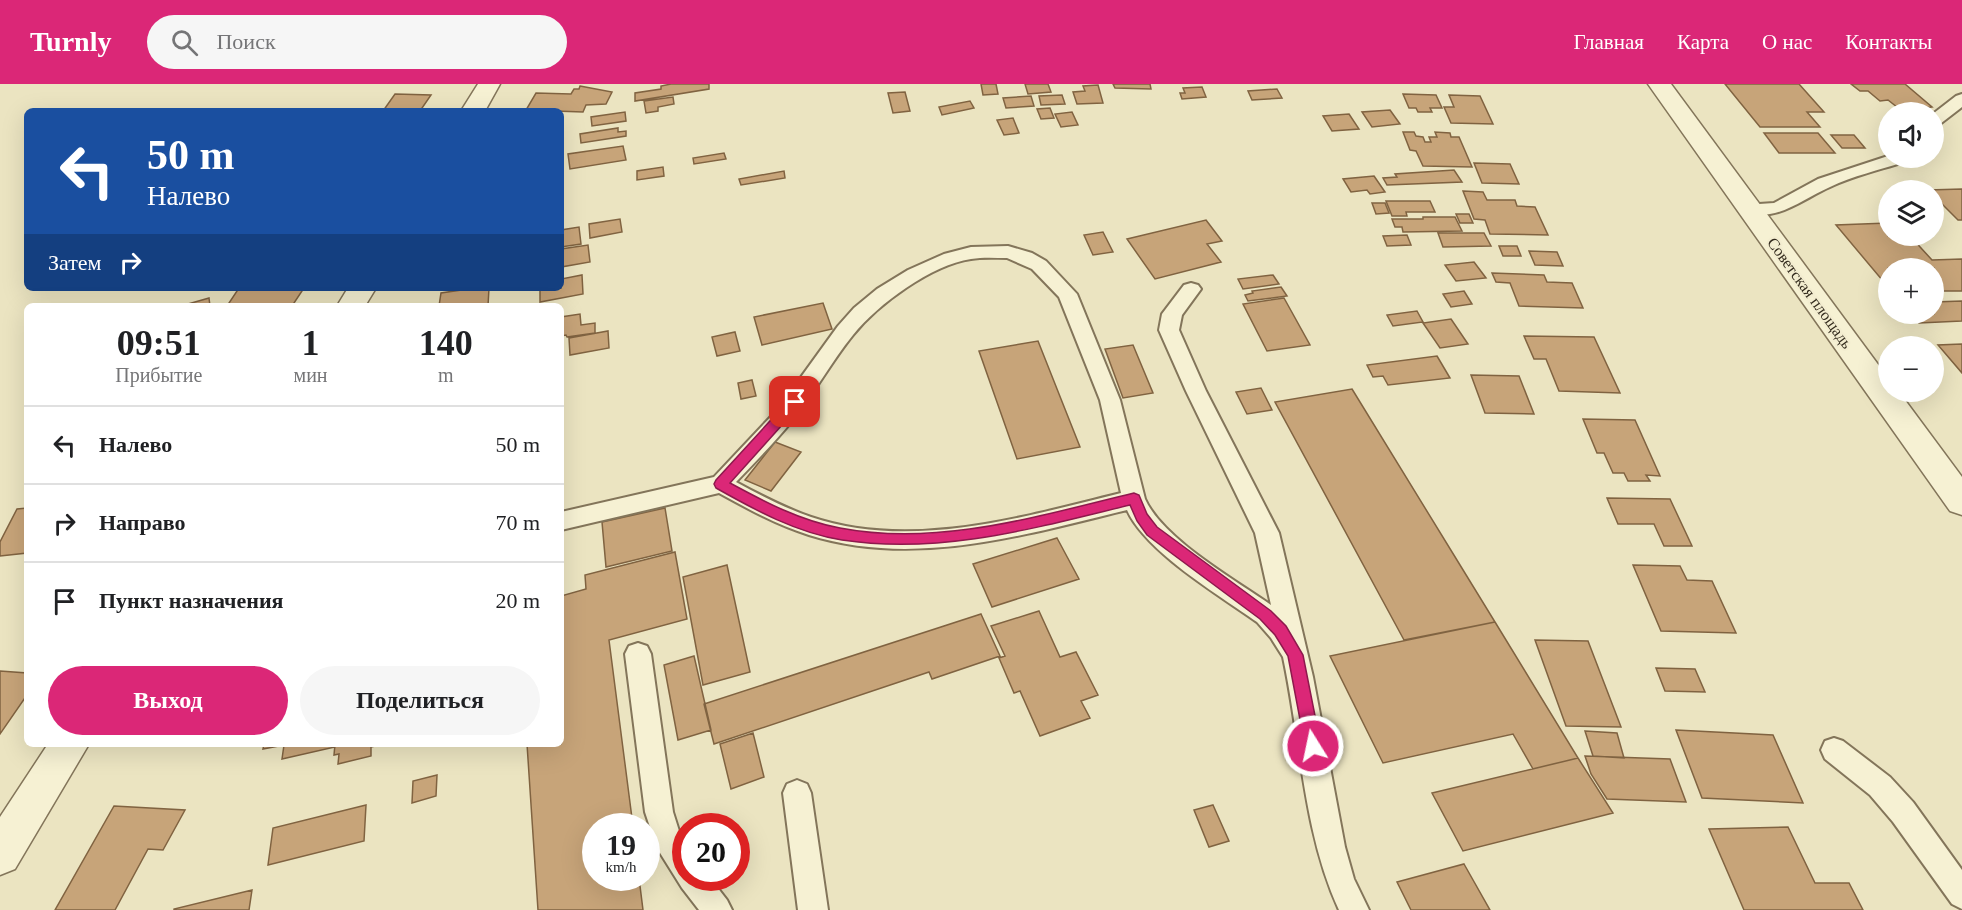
<!DOCTYPE html>
<html lang="ru">
<head>
<meta charset="utf-8">
<style>
  :root { --surface:#fff; --page:#f6f6f6; --text:#202124; --muted:#757577; --line:#e0e0e0; --accent:#db2777 }
  body { margin:0; font-family:Georgia,serif; background:var(--page); color:var(--text); height:100vh; display:flex; flex-direction:column; font-size:22px; white-space:nowrap }
  * { box-sizing:border-box; margin:0 }
  p { font-size:20px; color:var(--muted) }
  .icon { flex:none; width:33px; height:33px; fill:none; stroke:currentColor; stroke-width:2; stroke-linecap:round; stroke-linejoin:round }
  .map { position:relative; flex:1; overflow:hidden }
  .side { position:absolute; left:24px; top:219px; width:540px; height:444px; display:flex; flex-direction:column; background:var(--surface); border-radius:9px; box-shadow:0 6px 24px #0002 }
  .side>* { flex:none }
  .hud { position:absolute; left:24px; top:24px; width:540px; height:183px; border-radius:9px; box-shadow:0 6px 24px #0002; background:#1a4fa0; color:#fff; overflow:hidden }
  .fabs { position:absolute; left:1878px; top:18px; display:grid; gap:12px }
  .fabs a { display:grid; place-items:center; width:66px; height:66px; border-radius:50%; background:var(--surface); box-shadow:0 6px 24px #0002; font-size:30px }
  .speed { position:absolute; left:582px; top:729px; display:flex; gap:12px; font-size:30px; font-weight:700; text-align:center }
  .speed>* { display:grid; place-content:center; width:78px; height:78px; border-radius:50%; background:var(--surface); box-shadow:0 6px 24px #0002; line-height:1 }
  .speed small { font-size:15px; font-weight:400 }
  .speed .limit { border:9px solid #d22; background:#fff; color:#111 }
  .pin { position:absolute; display:grid; place-items:center; width:51px; height:51px; color:#fff; margin:-26px; border-radius:12px; box-shadow:0 3px 9px #0006 }
  .me { position:absolute; width:66px; margin:-33px; rotate:350deg; stroke-linejoin:round; filter:drop-shadow(0 0 4px #0008) }
  .turn { display:flex; align-items:center; gap:21px; height:126px; padding:0 24px; font-size:27px }
  .turn .icon { width:78px; height:78px; stroke-width:2.5 }
  .turn b { display:block; font-size:42px; line-height:51px }
  .then { display:flex; align-items:center; height:57px; padding:0 24px; background:#0003; gap:12px; font-size:22px }
  .eta { display:flex; justify-content:space-evenly; align-items:center; height:102px; text-align:center }
  .eta b { font-size:36px; font-weight:600; line-height:42px }
  .primary-button { display:flex; gap:12px; margin-top:auto; padding:12px 24px }
  .primary-button a { flex:1; height:69px; border-radius:36px; background:var(--accent); color:#fff; font-size:24px; font-weight:600; line-height:69px; text-align:center }
  .primary-button a+a { background:var(--page); color:var(--text) }
  ul { padding:0; list-style:none }
  li { display:flex; align-items:center; gap:18px; height:78px; padding:0 24px; border-top:2px solid var(--line) }
  li div { flex:1 }
  li b { display:block; font-size:22px }
  li em { font-style:normal }
  header { display:flex; align-items:center; gap:36px; box-sizing:border-box; height:84px; padding:0 30px; background:var(--accent); color:#fff }
  header strong { font-size:28px }
  nav { display:flex; gap:33px; margin-inline-start:auto; font-size:21px }
  .search { width:420px; height:54px; background:var(--page); display:flex; align-items:center; gap:15px; box-sizing:border-box; padding:0 21px; border-radius:33px; color:var(--muted); font-size:22px }
  .map>svg:first-child { display:block }
  .building { fill:#c7a479; stroke:#806341; stroke-width:1.5 }
  .lines { fill:none; stroke-linecap:round; stroke-linejoin:round }
  .service-casing { stroke:#83755a; stroke-width:4 }
  .minor-casing { stroke:#83755a; stroke-width:3 }
  .tertiary-casing { stroke:#83755a; stroke-width:3 }
  .service { fill:#f6f1d3; fill-rule:evenodd }
  .minor { fill:#f6f1d3; fill-rule:evenodd }
  .tertiary { fill:#f6f1d3; fill-rule:evenodd }
  .route { fill:#db2777; stroke:#8e194d; stroke-width:1.5 }
  .labels { text-anchor:middle; dominant-baseline:central; stroke-width:4.5; stroke-linejoin:round; paint-order:stroke }
  .street-label { font-size:16px; fill:#332b1d; stroke:#f3edd0 }
</style>
</head>
<body>
<header>
<strong>Turnly</strong>
<div class="search"><svg class="icon" aria-label="search" viewBox="0 0 24 24"><circle cx="10" cy="10" r="6"/><path d="M15 15l6 6"/></svg>Поиск</div>
<nav><a>Главная</a><a>Карта</a><a>О нас</a><a>Контакты</a></nav>
</header>
<div class="map">
<svg width="1962" height="826" viewBox="0 0 1962 826">
  <rect width="100%" height="100%" fill="#ebe4c1"/>
  <path class="building" d="M671 0H709V5L635 17V9L661 5V2Z
    M981 0H996L998 10 983 11Z
    M1025 0H1048L1051 8 1028 10Z
    M1113 0H1150L1151 5 1115 4Z
    M1725 0H1799L1824 28H1807L1820 43H1760Z
    M1851 0H1905L1932 23 1902 27 1888 16 1880 17 1868 7H1860Z
    M1098 1 1103 19 1077 20 1073 8 1085 7 1083 2Z
    M580 2 612 8 606 20 586 21 583 28 526 26 536 9 571 10 574 5H579Z
    M1202 3 1206 13 1182 15 1180 9H1185L1183 4Z
    M1277 5 1282 14 1252 16 1248 7Z
    M905 8 910 27 893 29 888 9Z
    M395 10 431 11 420 27H383Z
    M1403 10 1436 11 1442 24H1430L1432 28H1418L1416 24H1409Z
    M1062 11 1065 20 1041 21 1039 12Z
    M1449 11 1480 12 1493 40 1451 39 1444 23H1454Z
    M1031 12 1034 22 1006 24 1003 14Z
    M673 13 674 20 658 23V27L646 29 644 17Z
    M970 17 974 24 942 31 939 23Z
    M1050 24 1054 34 1041 35 1037 25Z
    M1390 26 1400 40 1372 43 1362 28Z
    M625 28 626 37 592 42 591 33Z
    M1072 28 1078 41 1061 43 1055 30Z
    M1349 30 1359 45 1332 47 1323 32Z
    M1013 34 1019 49 1004 51 997 36Z
    M618 44V48L626 47V52L581 59 580 50Z
    M1403 48H1414L1416 52 1423 53 1425 58H1431L1429 53H1437L1435 48 1450 49 1451 53H1459L1472 83 1423 82 1416 67 1410 66Z
    M1764 49H1818L1835 69H1779Z
    M1831 51H1854L1865 64H1842Z
    M623 62 626 76 570 85 568 70Z
    M724 69 726 75 694 80 693 74Z
    M1474 79 1510 80 1519 100 1482 99Z
    M663 83 664 92 637 96V87Z
    M1454 86 1462 98 1387 101 1383 94 1397 93 1395 90Z
    M784 87 785 94 741 101 739 95Z
    M1374 92 1385 108 1370 110 1367 106 1351 108 1343 95Z
    M1962 105V136H1958L1934 112V106H1928Z
    M1463 107 1483 108 1487 116H1515L1517 122 1535 123 1548 151 1490 150 1485 136 1474 135Z
    M1386 117H1430L1435 128H1406L1407 132H1392Z
    M1372 119H1385L1389 129 1376 130Z
    M1456 130H1469L1473 139H1460Z
    M1423 133H1455L1462 147 1403 148 1402 143H1395L1392 135H1423Z
    M620 135 622 148 590 154 589 140Z
    M1206 136 1222 157 1207 160 1221 178 1155 195 1127 155Z
    M1888 139V152H1910L1932 176 1962 175V207H1934V184H1888V203L1836 141Z
    M579 143 581 160 561 163V146Z
    M1103 148 1113 168 1093 171 1084 151Z
    M1438 149H1484L1491 162 1443 163Z
    M1407 151 1411 161 1387 162 1383 152Z
    M588 161 590 178 561 183V165Z
    M1499 162H1517L1521 172H1503Z
    M1529 167 1557 168 1563 182 1535 181Z
    M1474 178 1486 194 1456 197 1445 181Z
    M1492 189 1544 191 1547 198 1572 199 1583 224 1519 222 1510 199 1496 198Z
    M582 191 583 210 540 218V204H561V195Z
    M1273 191 1279 200 1243 205 1238 195Z
    M1281 203 1287 212 1248 217 1245 211 1253 209 1252 207Z
    M239 204H304L292 222H227Z
    M461 204H489L488 222H439L441 209 461 206Z
    M1464 207 1472 220 1451 223 1443 210Z
    M209 214 210 222H181Z
    M1284 214 1310 261 1267 267 1243 220Z
    M1962 217V237L1919 239 1911 230H1934V218Z
    M823 219 832 245 762 261 754 233Z
    M1417 227 1423 238 1393 242 1387 231Z
    M580 230 581 241 595 239V249L567 253 566 251 561 252V233Z
    M1451 235 1468 260 1440 264 1423 239Z
    M608 247 609 264 570 271 569 254Z
    M735 248 740 267 717 272 712 253Z
    M1524 252 1594 253 1620 309 1559 307 1546 275H1534Z
    M1038 257 1080 363 1017 375 979 267Z
    M1962 260V289L1938 261Z
    M1133 261 1153 309 1123 314 1105 265Z
    M1437 272 1450 294 1388 301 1383 292 1373 293 1367 281Z
    M1471 291 1519 292 1534 330 1485 329Z
    M752 296 756 312 741 315 738 299Z
    M1261 304 1272 326 1247 330 1236 308Z
    M1352 305 1460 481 1495 538 1404 556 1275 318Z
    M1583 335 1635 336 1660 392 1646 391 1650 397H1628L1624 389H1613L1604 369H1597Z
    M775 358 801 368 771 407 745 396Z
    M1607 414 1670 415 1692 462H1664L1654 440H1618Z
    M27 424V469L0 472V458L17 425Z
    M665 424 672 467 606 483 602 438Z
    M1057 454 1079 495 992 523 973 480Z
    M675 468 687 535 609 556 633 742H596V794H639L643 826H538L527 660H561V512L586 505 585 491Z
    M727 481 750 588 703 601 683 493Z
    M1633 481 1680 482 1687 496 1712 497 1736 549 1661 547Z
    M1039 527 1060 573 1076 568 1098 611 1081 617 1090 634 1040 652 1020 607 1014 609 999 574 1005 572 991 542Z
    M981 530 1000 572 932 595 929 588 714 660 704 620Z
    M1495 538 1578 674 1533 685 1513 650 1383 679 1330 572Z
    M1535 556 1588 557 1621 643 1566 642Z
    M694 572 711 646 678 656 664 581Z
    M1656 584 1695 585 1705 608 1665 607Z
    M0 587 27 589V611L0 650Z
    M1676 646 1773 651 1803 719 1702 714Z
    M1585 647 1617 649 1624 674 1593 672Z
    M753 649 764 693 731 705 720 660Z
    M264 660H335V663L282 675 284 661 263 665Z
    M335 660H383L371 663V672L338 680 339 670 334 671Z
    M1585 672 1670 675 1686 718 1607 715 1591 690Z
    M1578 674 1613 729 1463 767 1432 709Z
    M437 691 436 712 412 719 413 697Z
    M366 721 364 757 268 781 273 744Z
    M1213 721 1229 757 1209 763 1194 726Z
    M114 722 185 726 163 766 148 765 115 826H55Z
    M1788 743 1815 799H1849L1863 826H1744L1709 745Z
    M1464 780 1490 826H1411L1397 798Z
    M252 806 249 826H174V825Z"/>
  <g class="lines">
    <g class="service-casing">
      <path id="service" d="M1962 10V23L1940 40 1934 42V29L1956 12Z
        M1888 72V74H1906L1904 78C1879 86 1853 92 1830 103 1801 116 1777 138 1744 129L1741 125 1744 121 1774 119 1818 95Z
        M1008 162 1032 169 1046 177 1077 210 1120 316 1145 415C1163 455 1234 495 1271 521L1255 449 1186 307 1159 246 1162 230 1184 201 1191 199 1198 201 1201 205 1182 231 1179 246 1206 307 1279 449 1313 593 1345 763 1354 795 1369 826H1339C1303 748 1301 657 1283 573L1271 554 1257 538C1219 511 1146 468 1127 426 1024 451 915 484 809 451 777 441 748 425 719 409L561 446V428L714 393 778 325 838 242 854 224 877 205 908 186 944 170 971 163ZM1007 174 1032 185 1059 213 1100 316 1121 409C1023 433 911 467 811 433 785 424 760 411 736 398 755 378 775 358 792 337 814 310 831 278 853 251 878 220 931 181 971 175 983 173 995 174 1007 174Z
        M638 559 647 562 651 570 673 728 679 747 686 758V794H710L727 816 732 826H699L682 804 657 764 645 728 625 570 629 562Z
        M1834 654 1843 657 1890 693 1913 718 1962 786V825L1952 820 1893 738 1870 711 1825 675 1821 666 1825 657Z
        M797 696 807 700 811 709 828 826H798L783 709 787 700Z"/>
    </g>
    <g class="minor-casing">
      <path id="minor" d="M478 0H500L485 27H461Z
        M348 204H376L365 222H337Z
        M48 660H89L15 785 0 791V733Z"/>
    </g>
    <g class="tertiary-casing">
      <path id="tertiary" d="M1648 0H1671L1888 294V308H1899L1962 393V431L1950 427Z"/>
    </g>
    <use href="#service" class="service"/>
    <use href="#minor" class="minor"/>
    <use href="#tertiary" class="tertiary"/>
  </g>
  <path class="route" d="M795 313 802 318 800 321 730 399C765 418 801 437 840 444 939 463 1038 432 1134 409L1139 411 1147 430 1157 443 1271 527 1286 542 1303 571 1321 662 1319 668 1313 670 1307 668 1305 662 1288 572 1275 551 1260 535 1147 451 1137 437 1130 421C1035 444 941 471 842 456 797 449 755 426 716 404L714 400 716 396 791 314Z"/>
  <g class="labels">
    <g class="street-label">
      <text transform="translate(1810 209) rotate(54)">Советская площадь</text>
    </g>
  </g>
</svg>
<div class="fabs">
<a><svg class="icon" aria-label="sound" viewBox="0 0 24 24"><path d="M4 9h4l5-4v14l-5-4H4zM17 9q2 3 0 6"/></svg></a>
<a><svg class="icon" aria-label="layers" viewBox="0 0 24 24"><path d="M12 4l9 5-9 5-9-5zM3 14l9 5 9-5"/></svg></a>
<a>+</a>
<a>−</a>
</div>
<div class="speed"><div>19<small>km/h</small></div><div class="limit">20</div></div>
<div class="pin" style="left:795px;top:318px;background:#d93025"><svg class="icon" aria-label="arrive" viewBox="0 0 24 24"><path d="M6 21V4h12l-3 4 3 4H6"/></svg></div>
<svg class="me" style="left:1313px;top:662px" viewBox="-20 -20 40 40"><circle r="17" fill="#db2777" stroke="#fff" stroke-width="3"/><path d="M0-11L8 9 0 5-8 9z" fill="#fff"/></svg>
<div class="hud">
<div class="turn"><svg class="icon" aria-label="left" viewBox="0 0 24 24"><path d="M17 20v-9H6M10 6l-5 5 5 5"/></svg><div><b>50 m</b>Налево</div></div>
<div class="then">Затем<svg class="icon" aria-label="right" viewBox="0 0 24 24"><path d="M7 20v-9h11M14 6l5 5-5 5"/></svg></div>
</div>
<section class="side">
<div class="eta">
<div><b>09:51</b><p>Прибытие</p></div>
<div><b>1</b><p>мин</p></div>
<div><b>140</b><p>m</p></div>
</div>
<ul>
<li><svg class="icon" aria-label="left" viewBox="0 0 24 24"><path d="M17 20v-9H6M10 6l-5 5 5 5"/></svg><div><b>Налево</b></div><em>50 m</em></li>
<li><svg class="icon" aria-label="right" viewBox="0 0 24 24"><path d="M7 20v-9h11M14 6l5 5-5 5"/></svg><div><b>Направо</b></div><em>70 m</em></li>
<li><svg class="icon" aria-label="arrive" viewBox="0 0 24 24"><path d="M6 21V4h12l-3 4 3 4H6"/></svg><div><b>Пункт назначения</b></div><em>20 m</em></li>
</ul>
<div class="primary-button"><a>Выход</a><a>Поделиться</a></div>
</section>
</div>
</body>
</html>
